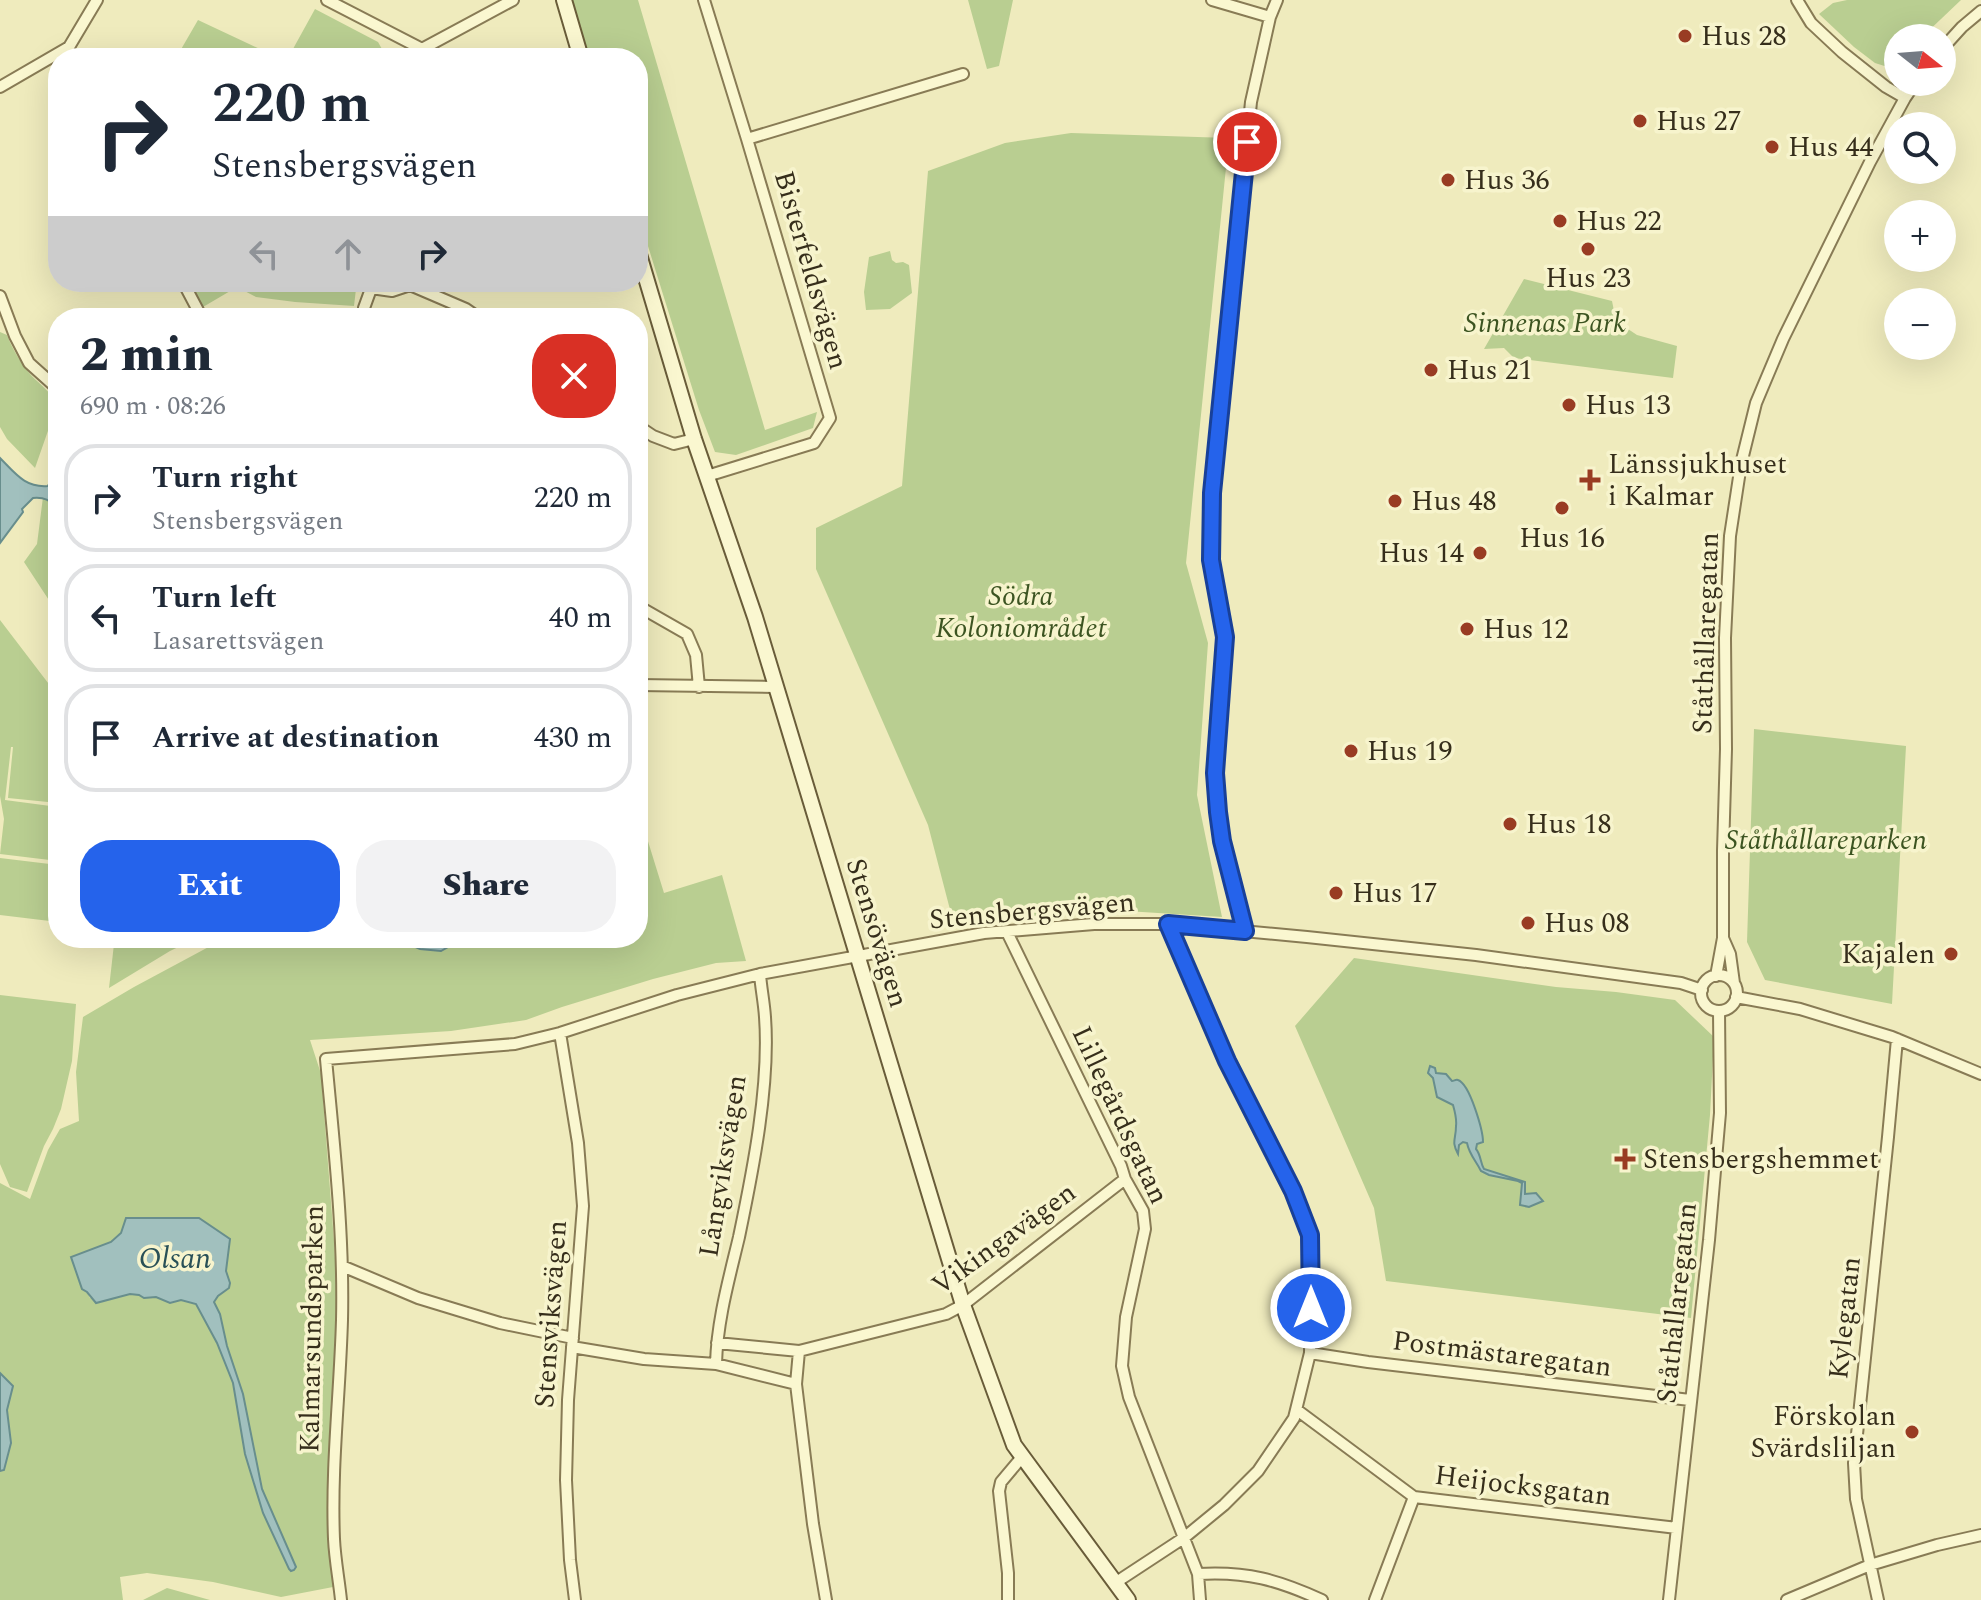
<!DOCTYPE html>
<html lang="en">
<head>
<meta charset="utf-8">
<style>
  :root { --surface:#fff; --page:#f2f2f3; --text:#1f2937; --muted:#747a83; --line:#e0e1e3; --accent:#2563eb }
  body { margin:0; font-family:Spectral,serif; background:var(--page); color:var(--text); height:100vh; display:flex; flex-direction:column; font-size:30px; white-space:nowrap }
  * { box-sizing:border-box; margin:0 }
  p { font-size:26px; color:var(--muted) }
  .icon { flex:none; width:44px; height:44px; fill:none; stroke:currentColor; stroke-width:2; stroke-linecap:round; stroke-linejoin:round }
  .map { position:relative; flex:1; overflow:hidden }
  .panel { position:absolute; left:48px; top:308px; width:600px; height:640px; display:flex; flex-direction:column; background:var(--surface); border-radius:32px; box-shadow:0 8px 32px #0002 }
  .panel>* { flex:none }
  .top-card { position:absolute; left:48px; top:48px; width:600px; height:244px; border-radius:32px; box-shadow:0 8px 32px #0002; background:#fff; color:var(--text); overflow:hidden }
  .needle { width:52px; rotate:107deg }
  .buttons { position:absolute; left:1884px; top:24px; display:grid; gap:16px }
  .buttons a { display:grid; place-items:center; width:72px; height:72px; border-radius:50%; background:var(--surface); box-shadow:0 8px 32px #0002; font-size:40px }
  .pin { position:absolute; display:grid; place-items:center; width:68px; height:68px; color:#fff; margin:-34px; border:4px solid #fff; border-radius:50%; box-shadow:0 2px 8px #0007 }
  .me { position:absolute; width:88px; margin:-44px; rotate:0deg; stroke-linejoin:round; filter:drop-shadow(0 0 6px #0008) }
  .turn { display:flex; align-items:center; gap:28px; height:168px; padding:0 32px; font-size:36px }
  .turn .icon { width:104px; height:104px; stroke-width:2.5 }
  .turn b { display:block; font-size:56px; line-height:68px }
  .lanes { display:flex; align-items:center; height:76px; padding:0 32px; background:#0003; justify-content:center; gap:40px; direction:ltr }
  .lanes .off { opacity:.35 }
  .round { display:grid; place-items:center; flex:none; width:84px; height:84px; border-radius:32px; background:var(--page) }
  .overview { display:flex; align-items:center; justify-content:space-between; height:136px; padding:0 32px }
  h1 { font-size:48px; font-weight:800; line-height:60px }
  .cta { display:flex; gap:16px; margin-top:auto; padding:16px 32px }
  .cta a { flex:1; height:92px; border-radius:32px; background:var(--accent); color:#fff; font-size:32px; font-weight:800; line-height:92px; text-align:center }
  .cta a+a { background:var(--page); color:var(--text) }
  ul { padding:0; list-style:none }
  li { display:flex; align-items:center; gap:24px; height:108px; margin:0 16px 12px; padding:0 16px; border:4px solid var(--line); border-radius:32px }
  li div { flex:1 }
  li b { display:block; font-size:30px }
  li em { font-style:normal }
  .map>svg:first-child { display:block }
  .green { fill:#b9ce91; fill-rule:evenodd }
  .water { fill:#a1c0be; stroke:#688e8d; stroke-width:2 }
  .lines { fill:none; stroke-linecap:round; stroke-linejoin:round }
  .street-casing { stroke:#887b55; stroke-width:14 }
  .secondary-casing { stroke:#695c39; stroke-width:18 }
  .street { stroke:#faf7d0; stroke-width:10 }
  .secondary { stroke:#faf7d0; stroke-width:14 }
  .route-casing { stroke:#184099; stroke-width:20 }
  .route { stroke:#2563eb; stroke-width:14 }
  .poi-dot { fill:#993c23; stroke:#f7f4cd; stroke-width:3 }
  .labels { text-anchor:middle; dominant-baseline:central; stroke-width:7; stroke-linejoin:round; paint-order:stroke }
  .poi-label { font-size:28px; fill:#362e1b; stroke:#f7f4cd; text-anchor:start }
  .street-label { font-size:28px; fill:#362e1b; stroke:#f7f4cd }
  .park-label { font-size:28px; font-style:italic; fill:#3c5421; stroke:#f7f4cd }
  .water-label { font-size:30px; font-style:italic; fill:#295057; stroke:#f7f4cd }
</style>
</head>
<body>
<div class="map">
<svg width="1981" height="1600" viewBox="0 0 1981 1600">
  <rect width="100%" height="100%" fill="#efebbd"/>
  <path class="green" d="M571 0H638L765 430 817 412 813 428 736 455 715 452 699 410 638 214V58H589Z
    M968 0H1013L999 66 987 69Z
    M1847 0H1961L1921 38H1898V65L1894 69 1875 63 1854 47 1819 14 1833 3Z
    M315 9 378 42 387 58H288Z
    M198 20 279 58H176Z
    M1071 133 1229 138 1186 563 1208 643 1197 795 1222 917 1094 909 954 925 928 825 816 569V528L902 486 928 171 1005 143Z
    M890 251 892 260 896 263 903 262 909 265 912 293 890 309 866 310 864 292 869 257Z
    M1524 279 1612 301 1616 321 1637 335 1677 346 1673 378 1514 358 1504 348 1484 349Z
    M203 282H359L356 289 354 306 295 302 256 297 237 287 203 307 193 287Z
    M0 332 7 335C13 350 20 362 31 375 40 385 52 392 57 405L35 468 7 439 0 427Z
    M43 497 49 500 58 508V614L24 562 37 544Z
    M0 620 58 696V803L8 798 13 747H11L5 800 58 807V861L0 854 4 819 0 796Z
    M1754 729 1906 746 1892 1004 1765 980 1747 942Z
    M638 809 664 893 722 875 746 961 716 963 653 979 562 1007 526 1020 451 1031 310 1040 324 1083 322 1086 334 1241 339 1329 328 1477 329 1544 334 1572 333 1587 281 1597 213 1582 147 1573 120 1577 123 1600H0V1471L4 1470 11 1444 7 1410 13 1386 0 1373V1183L30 1199 48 1150 60 1129 79 1121 76 1072 83 1017 134 987 216 943 219 938H395L420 949 441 951 457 942 482 938H638ZM121 1233 230 1239 226 1271 230 1283 229 1288 218 1296 214 1302 220 1314 227 1346 243 1394 262 1489 295 1567 289 1569 263 1513 245 1454 233 1383 217 1343 196 1303 156 1297 144 1298 139 1295 130 1294 109 1299 90 1298 71 1257 111 1242Z
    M0 858 58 865V922L0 915Z
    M108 938H197L170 951 109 988 114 944Z
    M1354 958 1556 987 1616 992 1675 1000 1714 1037 1710 1115 1691 1318 1386 1281 1374 1208 1295 1026Z
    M0 995 76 1004 72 1061 61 1109 53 1129 44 1146 27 1192 10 1187 0 1164Z
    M167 1588 210 1600H143Z"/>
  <path class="water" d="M0 458C15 473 25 488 48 486L53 476 58 472V508C49 500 45 497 33 498L22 509 23 512 0 543Z
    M395 938H482L457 942 441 951 420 949Z
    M1430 1066 1435 1068 1436 1073 1446 1074 1452 1081C1454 1081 1456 1079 1458 1080 1470 1084 1483 1131 1483 1142L1477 1144 1476 1149C1481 1155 1480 1162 1484 1169L1525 1182V1194L1536 1193 1543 1201 1529 1207 1520 1205 1522 1183 1518 1181 1489 1175 1481 1171C1476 1161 1469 1154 1467 1143L1463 1142 1459 1145 1458 1154C1451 1141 1456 1140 1456 1126 1457 1119 1455 1112 1453 1105L1437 1097 1433 1078 1428 1073Z
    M126 1218H199L230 1239 226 1271 230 1283 229 1288 218 1296 214 1302 220 1314 227 1346 243 1394 262 1489 296 1567 294 1570 291 1571 289 1569 263 1513 245 1454 233 1383 217 1343 196 1304 181 1300 170 1303 156 1297 144 1298 139 1295 130 1294 96 1303 87 1292 82 1289 71 1257 111 1242 121 1233Z
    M0 1373 13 1386 7 1410 11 1443 4 1470 0 1471Z"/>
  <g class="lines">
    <g class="street-casing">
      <path id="street" d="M327 0 422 49
        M704 0 747 139 830 418 814 443 707 476
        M1212 0 1270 17
        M1797 0 1811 23 1842 52 1886 87 1905 98
        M422 49 513 0
        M1942 49 1962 27 1981 11
        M0 87 69 47 97 0
        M747 139 963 74
        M183 282 202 318
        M371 288 392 291 410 285 466 309 479 318
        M0 296 15 336 29 363 58 389
        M363 318 364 308 372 286
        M638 426 653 436 674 444 694 439
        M638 606 687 634 696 655 699 687
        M638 685 775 687
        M1245 931 1222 841 1218 812 1215 773 1225 637 1211 560 1212 493 1251 102 1270 17 1277 0
        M1007 932 1121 1166 1125 1179 1143 1211 1145 1229 1126 1317 1122 1366 1129 1397 1198 1574 1200 1600
        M1723 938 1730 954 1734 983
        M1701 993a18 18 0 1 1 36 0a18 18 0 1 1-36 0Z
        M1716 976 1723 938V851L1726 749 1725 638 1730 536 1741 464 1756 403 1783 339 1870 162 1905 98 1916 82
        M1736 997 1800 1009 1892 1037 1981 1074
        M560 1033 578 1143 583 1206 568 1400 566 1480 570 1560 575 1600
        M342 1266 418 1298 500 1323 573 1338
        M717 1343 799 1351 946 1314 963 1305 1125 1179
        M572 1347 644 1359 716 1364 796 1384
        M799 1351 796 1384 813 1524 826 1600
        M1310 1353 1368 1362 1690 1400
        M716 1364C717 1321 729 1279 739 1237 753 1170 770 1085 765 1017 764 1002 761 988 760 974
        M1297 1410 1414 1497 1677 1528
        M1198 1574C1247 1571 1278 1580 1322 1600
        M1115 1583 1185 1537 1224 1505 1258 1471 1294 1418 1310 1353 1311 1286 1310 1235 1293 1191 1227 1061 1168 924
        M341 1600C339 1580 335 1560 334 1539 331 1466 340 1393 342 1320 344 1232 334 1146 326 1059L515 1044 560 1033 677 995 760 974 984 933 1094 924H1168L1307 937 1476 955 1681 983 1702 990
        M1008 1600V1573L999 1491 1001 1482 1022 1457
        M1375 1600 1414 1497
        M1669 1600 1709 1240 1720 1113 1719 1011
        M1787 1600 1870 1565 1937 1545 1981 1535
        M1878 1600 1856 1499 1854 1463 1888 1137 1897 1039"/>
    </g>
    <g class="secondary-casing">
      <path id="secondary" d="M564 0 581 58
        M638 251 694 439 755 617 963 1305 1014 1445 1128 1600"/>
    </g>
    <use href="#street" class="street"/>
    <use href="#secondary" class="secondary"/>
  </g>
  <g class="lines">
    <g class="route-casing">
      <path id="route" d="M1247 142 1212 493 1211 560 1225 637 1215 773 1218 812 1222 841 1245 931 1168 924 1227 1061 1293 1191 1310 1235 1311 1308"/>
    </g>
    <use href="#route" class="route"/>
  </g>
  <g class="poi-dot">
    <circle cx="1685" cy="36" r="8"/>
    <circle cx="1640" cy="121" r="8"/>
    <circle cx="1772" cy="147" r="8"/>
    <circle cx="1448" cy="180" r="8"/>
    <circle cx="1560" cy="221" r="8"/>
    <circle cx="1588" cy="249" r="8"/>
    <circle cx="1431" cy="370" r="8"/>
    <circle cx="1569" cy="405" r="8"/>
    <path d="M1586 468h8v8h8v8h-8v8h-8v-8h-8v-8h8z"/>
    <circle cx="1395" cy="501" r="8"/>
    <circle cx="1562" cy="508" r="8"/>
    <circle cx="1480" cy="553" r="8"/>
    <circle cx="1467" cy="629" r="8"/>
    <circle cx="1351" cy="751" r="8"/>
    <circle cx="1510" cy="824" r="8"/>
    <circle cx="1336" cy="893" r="8"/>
    <circle cx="1528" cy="923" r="8"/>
    <circle cx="1951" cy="954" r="8"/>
    <path d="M1621 1147h8v8h8v8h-8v8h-8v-8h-8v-8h8z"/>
    <circle cx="1912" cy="1432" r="8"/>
  </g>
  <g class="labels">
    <g class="poi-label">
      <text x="1701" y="36">Hus 28</text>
      <text x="1656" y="121">Hus 27</text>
      <text x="1788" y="147">Hus 44</text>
      <text x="1464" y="180">Hus 36</text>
      <text x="1576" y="221">Hus 22</text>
      <text x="1588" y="278" text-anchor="middle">Hus 23</text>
      <text x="1447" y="370">Hus 21</text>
      <text x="1585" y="405">Hus 13</text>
      <text x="1608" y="464">Länssjukhuset<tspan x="1608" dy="32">i Kalmar</tspan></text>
      <text x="1411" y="501">Hus 48</text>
      <text x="1562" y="538" text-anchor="middle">Hus 16</text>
      <text x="1464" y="553" text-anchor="end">Hus 14</text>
      <text x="1483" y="629">Hus 12</text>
      <text x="1367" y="751">Hus 19</text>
      <text x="1526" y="824">Hus 18</text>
      <text x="1352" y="893">Hus 17</text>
      <text x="1544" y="923">Hus 08</text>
      <text x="1935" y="954" text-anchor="end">Kajalen</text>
      <text x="1643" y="1159">Stensbergshemmet</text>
      <text x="1896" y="1416" text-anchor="end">Förskolan<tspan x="1896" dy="32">Svärdsliljan</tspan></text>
    </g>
    <g class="street-label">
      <text transform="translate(811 270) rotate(74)">Bisterfeldsvägen</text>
      <text transform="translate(1706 633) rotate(-88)">Ståthållaregatan</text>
      <text transform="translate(1032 911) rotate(-5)">Stensbergsvägen</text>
      <text transform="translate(877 933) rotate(73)">Stensövägen</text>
      <text transform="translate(1120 1115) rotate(65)">Lillegårdsgatan</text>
      <text transform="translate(723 1166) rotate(-81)">Långviksvägen</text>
      <text transform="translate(1004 1239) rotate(-36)">Vikingavägen</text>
      <text transform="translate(1677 1303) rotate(-84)">Ståthållaregatan</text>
      <text transform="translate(551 1314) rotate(-86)">Stensviksvägen</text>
      <text transform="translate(1845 1318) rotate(-84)">Kylegatan</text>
      <text transform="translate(312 1329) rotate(-89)">Kalmarsundsparken</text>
      <text transform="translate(1502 1354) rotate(7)">Postmästaregatan</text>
      <text transform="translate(1523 1486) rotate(7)">Heijocksgatan</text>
    </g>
    <g class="park-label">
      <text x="1545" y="323">Sinnenas Park</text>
      <text x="1021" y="596">Södra<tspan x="1021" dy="32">Koloniområdet</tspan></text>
      <text x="1826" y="840">Ståthållareparken</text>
    </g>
    <g class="water-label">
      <text x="175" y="1259">Olsan</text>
    </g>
  </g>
</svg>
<div class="buttons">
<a><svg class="needle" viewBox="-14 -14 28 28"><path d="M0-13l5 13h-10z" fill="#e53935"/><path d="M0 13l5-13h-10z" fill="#747a83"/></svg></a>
<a><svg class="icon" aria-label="search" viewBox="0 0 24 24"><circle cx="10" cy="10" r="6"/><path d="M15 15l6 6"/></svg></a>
<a>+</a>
<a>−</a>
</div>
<div class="pin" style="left:1247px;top:142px;background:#d93025"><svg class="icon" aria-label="arrive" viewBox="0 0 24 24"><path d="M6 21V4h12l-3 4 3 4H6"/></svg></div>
<svg class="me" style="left:1311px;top:1308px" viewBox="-20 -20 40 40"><circle r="17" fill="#2563eb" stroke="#fff" stroke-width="3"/><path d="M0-11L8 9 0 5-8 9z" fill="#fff"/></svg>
<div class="top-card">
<div class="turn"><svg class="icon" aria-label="right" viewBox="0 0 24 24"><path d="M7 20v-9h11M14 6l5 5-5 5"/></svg><div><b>220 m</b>Stensbergsvägen</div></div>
<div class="lanes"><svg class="icon off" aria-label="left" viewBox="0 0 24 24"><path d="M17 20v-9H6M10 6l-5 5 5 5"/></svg><svg class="icon off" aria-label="ahead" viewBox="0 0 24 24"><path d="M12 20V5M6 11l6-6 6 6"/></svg><svg class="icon" aria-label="right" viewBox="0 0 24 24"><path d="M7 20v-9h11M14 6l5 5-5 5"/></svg></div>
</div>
<section class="panel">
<div class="overview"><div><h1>2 min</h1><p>690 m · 08:26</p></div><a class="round" style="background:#d93025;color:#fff"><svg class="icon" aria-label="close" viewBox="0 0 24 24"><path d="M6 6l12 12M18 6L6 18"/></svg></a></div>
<ul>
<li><svg class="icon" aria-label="right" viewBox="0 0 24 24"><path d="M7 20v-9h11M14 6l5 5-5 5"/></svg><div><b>Turn right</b><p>Stensbergsvägen</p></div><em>220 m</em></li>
<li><svg class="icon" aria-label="left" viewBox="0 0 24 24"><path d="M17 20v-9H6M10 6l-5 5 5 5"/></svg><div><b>Turn left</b><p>Lasarettsvägen</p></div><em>40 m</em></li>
<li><svg class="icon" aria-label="arrive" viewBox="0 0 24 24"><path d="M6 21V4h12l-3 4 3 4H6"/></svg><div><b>Arrive at destination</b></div><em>430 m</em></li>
</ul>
<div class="cta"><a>Exit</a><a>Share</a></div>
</section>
</div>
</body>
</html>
